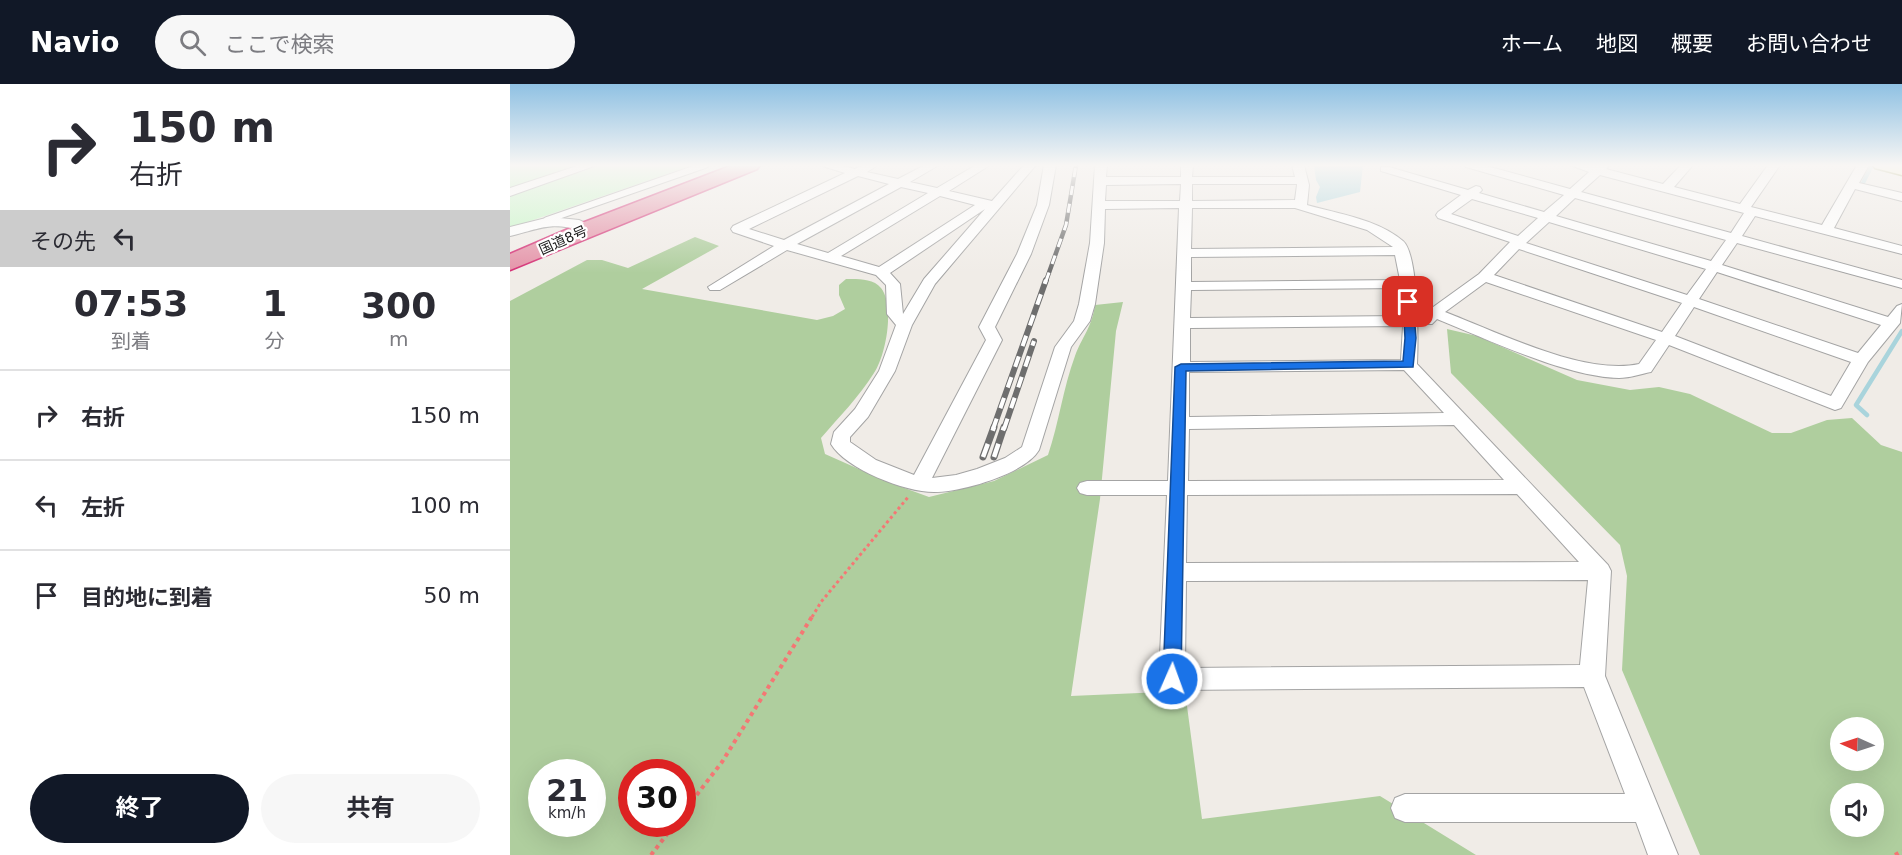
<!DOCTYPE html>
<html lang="ja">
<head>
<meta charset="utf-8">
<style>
  :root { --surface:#fff; --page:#f7f7f7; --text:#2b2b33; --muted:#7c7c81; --line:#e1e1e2; --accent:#111827 }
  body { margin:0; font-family:"DejaVu Sans","Noto Sans JP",sans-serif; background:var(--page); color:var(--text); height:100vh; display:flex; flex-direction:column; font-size:22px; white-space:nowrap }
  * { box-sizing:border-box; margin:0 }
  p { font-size:20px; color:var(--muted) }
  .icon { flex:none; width:33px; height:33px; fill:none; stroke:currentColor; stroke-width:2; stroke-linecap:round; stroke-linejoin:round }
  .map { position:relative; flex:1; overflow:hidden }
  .side { display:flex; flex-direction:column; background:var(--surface); width:510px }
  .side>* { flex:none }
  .guide { background:#fff; color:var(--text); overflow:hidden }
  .needle { width:39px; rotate:273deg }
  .fabs { position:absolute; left:1320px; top:633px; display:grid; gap:12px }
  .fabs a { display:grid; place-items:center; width:54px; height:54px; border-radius:50%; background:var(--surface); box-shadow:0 6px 24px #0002; font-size:30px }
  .speed { position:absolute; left:18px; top:675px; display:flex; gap:12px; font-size:30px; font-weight:700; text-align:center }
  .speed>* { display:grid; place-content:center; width:78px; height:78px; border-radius:50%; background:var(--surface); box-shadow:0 6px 24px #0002; line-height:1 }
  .speed small { font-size:15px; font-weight:400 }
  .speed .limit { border:9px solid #d22; background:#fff; color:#111 }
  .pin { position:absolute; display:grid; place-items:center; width:51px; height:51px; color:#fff; margin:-26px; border-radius:12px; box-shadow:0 3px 9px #0006 }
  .me { position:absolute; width:66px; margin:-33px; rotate:2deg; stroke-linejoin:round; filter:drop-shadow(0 0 4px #0008) }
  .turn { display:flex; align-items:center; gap:21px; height:126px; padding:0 30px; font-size:27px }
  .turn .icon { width:78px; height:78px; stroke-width:2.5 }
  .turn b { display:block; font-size:42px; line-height:51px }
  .then { display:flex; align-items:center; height:57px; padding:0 30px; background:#0003; gap:12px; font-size:22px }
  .eta { display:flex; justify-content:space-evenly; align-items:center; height:102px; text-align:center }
  .eta b { font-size:36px; font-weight:700; line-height:42px }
  .cta { display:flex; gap:12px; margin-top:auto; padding:12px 30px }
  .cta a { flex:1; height:69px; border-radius:36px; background:var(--accent); color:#fff; font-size:24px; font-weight:700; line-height:69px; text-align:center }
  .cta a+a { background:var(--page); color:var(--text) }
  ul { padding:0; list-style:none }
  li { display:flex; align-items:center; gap:18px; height:90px; padding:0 30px; border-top:2px solid var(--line) }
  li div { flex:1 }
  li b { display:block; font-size:22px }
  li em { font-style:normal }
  header { display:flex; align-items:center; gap:36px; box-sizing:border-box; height:84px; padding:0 30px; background:var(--accent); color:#fff }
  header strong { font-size:28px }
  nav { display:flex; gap:33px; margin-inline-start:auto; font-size:21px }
  .search { width:420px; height:54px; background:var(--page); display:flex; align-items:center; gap:15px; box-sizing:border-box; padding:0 21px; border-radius:33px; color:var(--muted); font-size:22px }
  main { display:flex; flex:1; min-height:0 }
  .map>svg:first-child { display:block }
  .forest { fill:#afce9e; fill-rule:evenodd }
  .park { fill:#c7f7c7 }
  .water { fill:#a9d4dc }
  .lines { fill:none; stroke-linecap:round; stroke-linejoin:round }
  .stream-far1 { stroke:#a9d4dc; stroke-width:4 }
  .stream { stroke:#a9d4dc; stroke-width:4.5 }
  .lane-casing { stroke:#a4a4a4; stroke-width:8 }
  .street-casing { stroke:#a4a4a4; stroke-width:2 }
  .secondary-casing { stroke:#71740a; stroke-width:3 }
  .highway-casing { stroke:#d42e74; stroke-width:3 }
  .path-far1 { stroke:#f47774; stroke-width:3; stroke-dasharray:3 3; stroke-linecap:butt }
  .path { stroke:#f47774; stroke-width:4; stroke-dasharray:4 4; stroke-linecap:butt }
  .lane { stroke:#fff; stroke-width:6 }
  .street { fill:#fff; fill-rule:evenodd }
  .secondary { fill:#f7f6be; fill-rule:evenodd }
  .highway { fill:#e493a8; fill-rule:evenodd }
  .rail-far2-casing { stroke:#6e6e6e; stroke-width:4.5 }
  .rail-far1-casing { stroke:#6e6e6e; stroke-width:6 }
  .rail-casing { stroke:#6e6e6e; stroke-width:7 }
  .rail-far2 { stroke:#fff; stroke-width:3; stroke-dasharray:9; stroke-linecap:butt }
  .rail-far1 { stroke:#fff; stroke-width:4; stroke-dasharray:11; stroke-linecap:butt }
  .rail { stroke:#fff; stroke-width:4.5; stroke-dasharray:14; stroke-linecap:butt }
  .route { fill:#1a73e8; stroke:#114b97; stroke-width:1.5 }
  .labels { text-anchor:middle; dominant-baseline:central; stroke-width:4.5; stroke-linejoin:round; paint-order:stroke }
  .far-street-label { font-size:14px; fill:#202020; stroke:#fff }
</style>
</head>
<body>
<header>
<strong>Navio</strong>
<div class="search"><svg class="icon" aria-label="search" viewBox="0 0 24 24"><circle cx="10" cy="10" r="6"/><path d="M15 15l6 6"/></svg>ここで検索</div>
<nav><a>ホーム</a><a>地図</a><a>概要</a><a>お問い合わせ</a></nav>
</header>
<main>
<section class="side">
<div class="guide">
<div class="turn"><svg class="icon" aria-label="right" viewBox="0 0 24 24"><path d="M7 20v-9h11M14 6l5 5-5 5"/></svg><div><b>150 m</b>右折</div></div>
<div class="then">その先<svg class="icon" aria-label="left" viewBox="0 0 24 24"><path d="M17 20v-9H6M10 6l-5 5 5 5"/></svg></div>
</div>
<div class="eta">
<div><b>07:53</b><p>到着</p></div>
<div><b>1</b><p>分</p></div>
<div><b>300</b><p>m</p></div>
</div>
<ul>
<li><svg class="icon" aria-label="right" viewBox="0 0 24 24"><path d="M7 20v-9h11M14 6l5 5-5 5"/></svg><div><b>右折</b></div><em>150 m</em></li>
<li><svg class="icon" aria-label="left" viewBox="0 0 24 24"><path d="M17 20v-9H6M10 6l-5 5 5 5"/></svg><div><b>左折</b></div><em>100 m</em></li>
<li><svg class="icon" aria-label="arrive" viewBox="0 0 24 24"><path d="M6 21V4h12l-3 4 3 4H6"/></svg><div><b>目的地に到着</b></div><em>50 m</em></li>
</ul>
<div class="cta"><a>終了</a><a>共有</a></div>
</section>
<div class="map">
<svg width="1392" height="771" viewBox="0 0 1392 771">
  <rect width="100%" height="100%" fill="#f0ece7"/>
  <path class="forest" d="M185 153 209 162 132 205 307 236 323 232 335 225 329 211V201L336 195C347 195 363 194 371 204 385 222 376 271 364 289 349 313 329 333 311 354L315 370 378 398 419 413 484 397 538 371C549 339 553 304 565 272 572 253 582 243 585 221L613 218 606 247 590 415 561 612 675 607 692 735 870 712 966 771H0V217L77 176H92L118 184ZM32 688H82V740H32ZM122 688H172V740H122Z
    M937 245 967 252 1067 296 1120 306 1149 303 1180 310 1262 349H1281L1317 336 1342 334 1371 361 1392 368V771H1190L1112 586 1117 492 1110 461 941 289ZM1330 644H1364V676H1330ZM1330 710H1364V742H1330Z"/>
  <path class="park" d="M0 81H183L0 144Z"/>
  <path class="water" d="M804 81H853L850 108 807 119 806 113 810 103 806 96Z"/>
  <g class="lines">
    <path class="stream-far1" d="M1350 105 1362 81"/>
    <path class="stream" d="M1357 331 1346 321 1392 247"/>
    <g class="lane-casing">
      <path id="lane" d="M37 136 195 81"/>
    </g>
    <g class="street-casing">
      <path id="street" d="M70 81H87L0 112V104Z
        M309 81H329L345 85 353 81H368L357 88 388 95 415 81H429L400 98 427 104 466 81H480L439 107 482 117 514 81H526L425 200 402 241 385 287 358 333 340 353V358L366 376 404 391 476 256 469 243 507 170 527 121 534 81H546L539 121 521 170 485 243 492 256 422 394 446 391 467 385 495 374 512 363 545 263 564 237 569 220 580 159 585 81H597L596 93H671V81H683L682 93H785L782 81H794L799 101 797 121C829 130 867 135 893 157 909 171 908 258 907 280L1098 481 1101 487 1095 592 1168 771H1138L1126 738H895L885 734 881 724 885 714 895 710H1115L1074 603 662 606 653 603 649 595 657 411H577L570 409 567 404 570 399 577 397H658L669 124 595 125 594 159 585 220 580 237 561 263 529 366C515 390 451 408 424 408 395 408 336 385 321 360L324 348 345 325 369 287 386 241 377 230 376 201 366 191 277 166 210 206H200L198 203 264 162 223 148 221 145 223 142 335 89ZM348 92 379 100 274 156 239 145ZM671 100 670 117H595L596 101ZM682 100H787V101L785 116 682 117ZM391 103 418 109 318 169 287 160ZM430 112 465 121 369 183 331 172ZM682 124H785L857 146 883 163 681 165ZM475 125 414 195 393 230 390 200 380 189ZM885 171 890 196 681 198V173ZM891 204 892 232 680 234 681 206ZM893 242 891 276 680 278V244ZM894 286 934 329 679 333V288ZM944 341 994 396 678 397 679 345ZM1007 410 1069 478 676 479 677 411ZM1078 496 1070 581 675 584 676 497Z
        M954 81H973L1060 105 1079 88 1060 81H1100L1096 85 1153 100 1171 81H1183L1164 103 1230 120 1258 81H1270L1241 123 1312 141 1347 81H1359L1349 99 1392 109V117L1345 105 1324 144 1392 162V170L1245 132 1232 152 1392 196V204L1227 159 1212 181 1378 233 1387 222 1392 220 1390 239 1358 278 1331 324 1325 326 1159 261 1141 288C1131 290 1119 294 1109 294 1056 293 977 255 927 235L922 240H912L909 237 919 226 969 190 1000 158 928 134 926 131 928 128 951 111 871 87V83H879L958 106 966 102 970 103 972 106 969 109 1034 128 1054 111 956 83ZM1090 91 1234 129 1221 149 1071 108ZM1065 114 1216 156 1201 177 1046 132ZM962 115 1028 134 1008 152 941 130ZM1039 138 1196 185 1177 211 1016 159ZM1009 165 1172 219 1152 248 984 191ZM1207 188 1371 241 1348 269 1189 215ZM976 198 1146 256 1129 280C1074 292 988 248 935 228ZM1184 223 1341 278 1321 312 1165 252Z
        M40 133 69 136 87 144 80 148C39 138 39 142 0 152V143Z"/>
    </g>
    <g class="secondary-casing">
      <path id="secondary" d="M1363 81H1392V91L1365 84Z"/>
    </g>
    <g class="highway-casing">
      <path id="highway" d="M223 81H250L247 85 0 186V170L72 139Z"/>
    </g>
    <path class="path-far1" d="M302 533 311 518 399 412"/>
    <path class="path" d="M172 730 212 678 303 531
      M141 771 165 740
      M1385 771 1392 767"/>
    <use href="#lane" class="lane"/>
    <use href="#street" class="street"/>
    <use href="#secondary" class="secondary"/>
    <use href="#highway" class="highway"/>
    <g class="rail-far2-casing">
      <path id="rail-far2" d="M536 197 556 141 566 81"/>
    </g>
    <g class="rail-far1-casing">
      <path id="rail-far1" d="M483 345 536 196
        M494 345 524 257"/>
    </g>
    <g class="rail-casing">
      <path id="rail" d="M473 373 484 343
        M484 373 494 343"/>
    </g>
    <use href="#rail-far2" class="rail-far2"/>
    <use href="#rail-far1" class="rail-far1"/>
    <use href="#rail" class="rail"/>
  </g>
  <linearGradient id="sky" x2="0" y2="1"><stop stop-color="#8fc1e3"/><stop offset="0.43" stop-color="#f8f6f4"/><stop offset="1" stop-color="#f8f6f4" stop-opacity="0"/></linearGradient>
  <rect width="1392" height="189" fill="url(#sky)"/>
  <path class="route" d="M898 215 903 218 906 254 903 283 676 287 671 595 668 601 662 603 656 601 653 595 665 283 671 280 893 277 895 254 893 218Z"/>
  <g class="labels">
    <g class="far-street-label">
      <text transform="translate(53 156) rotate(-24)">国道8号</text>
    </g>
  </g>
</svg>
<div class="fabs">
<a><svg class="needle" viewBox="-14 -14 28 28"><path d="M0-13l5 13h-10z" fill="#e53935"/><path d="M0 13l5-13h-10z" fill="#7c7c81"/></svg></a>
<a><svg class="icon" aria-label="sound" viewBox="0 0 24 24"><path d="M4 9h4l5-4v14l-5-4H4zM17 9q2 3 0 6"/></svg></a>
</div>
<div class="speed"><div>21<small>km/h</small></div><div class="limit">30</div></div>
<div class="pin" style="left:898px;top:218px;background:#d93025"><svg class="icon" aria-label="arrive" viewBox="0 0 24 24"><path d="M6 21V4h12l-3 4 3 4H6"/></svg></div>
<svg class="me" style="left:662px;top:595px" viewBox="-20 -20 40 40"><circle r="17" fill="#1a73e8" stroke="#fff" stroke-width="3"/><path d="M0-11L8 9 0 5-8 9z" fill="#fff"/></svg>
</div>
</main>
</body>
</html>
